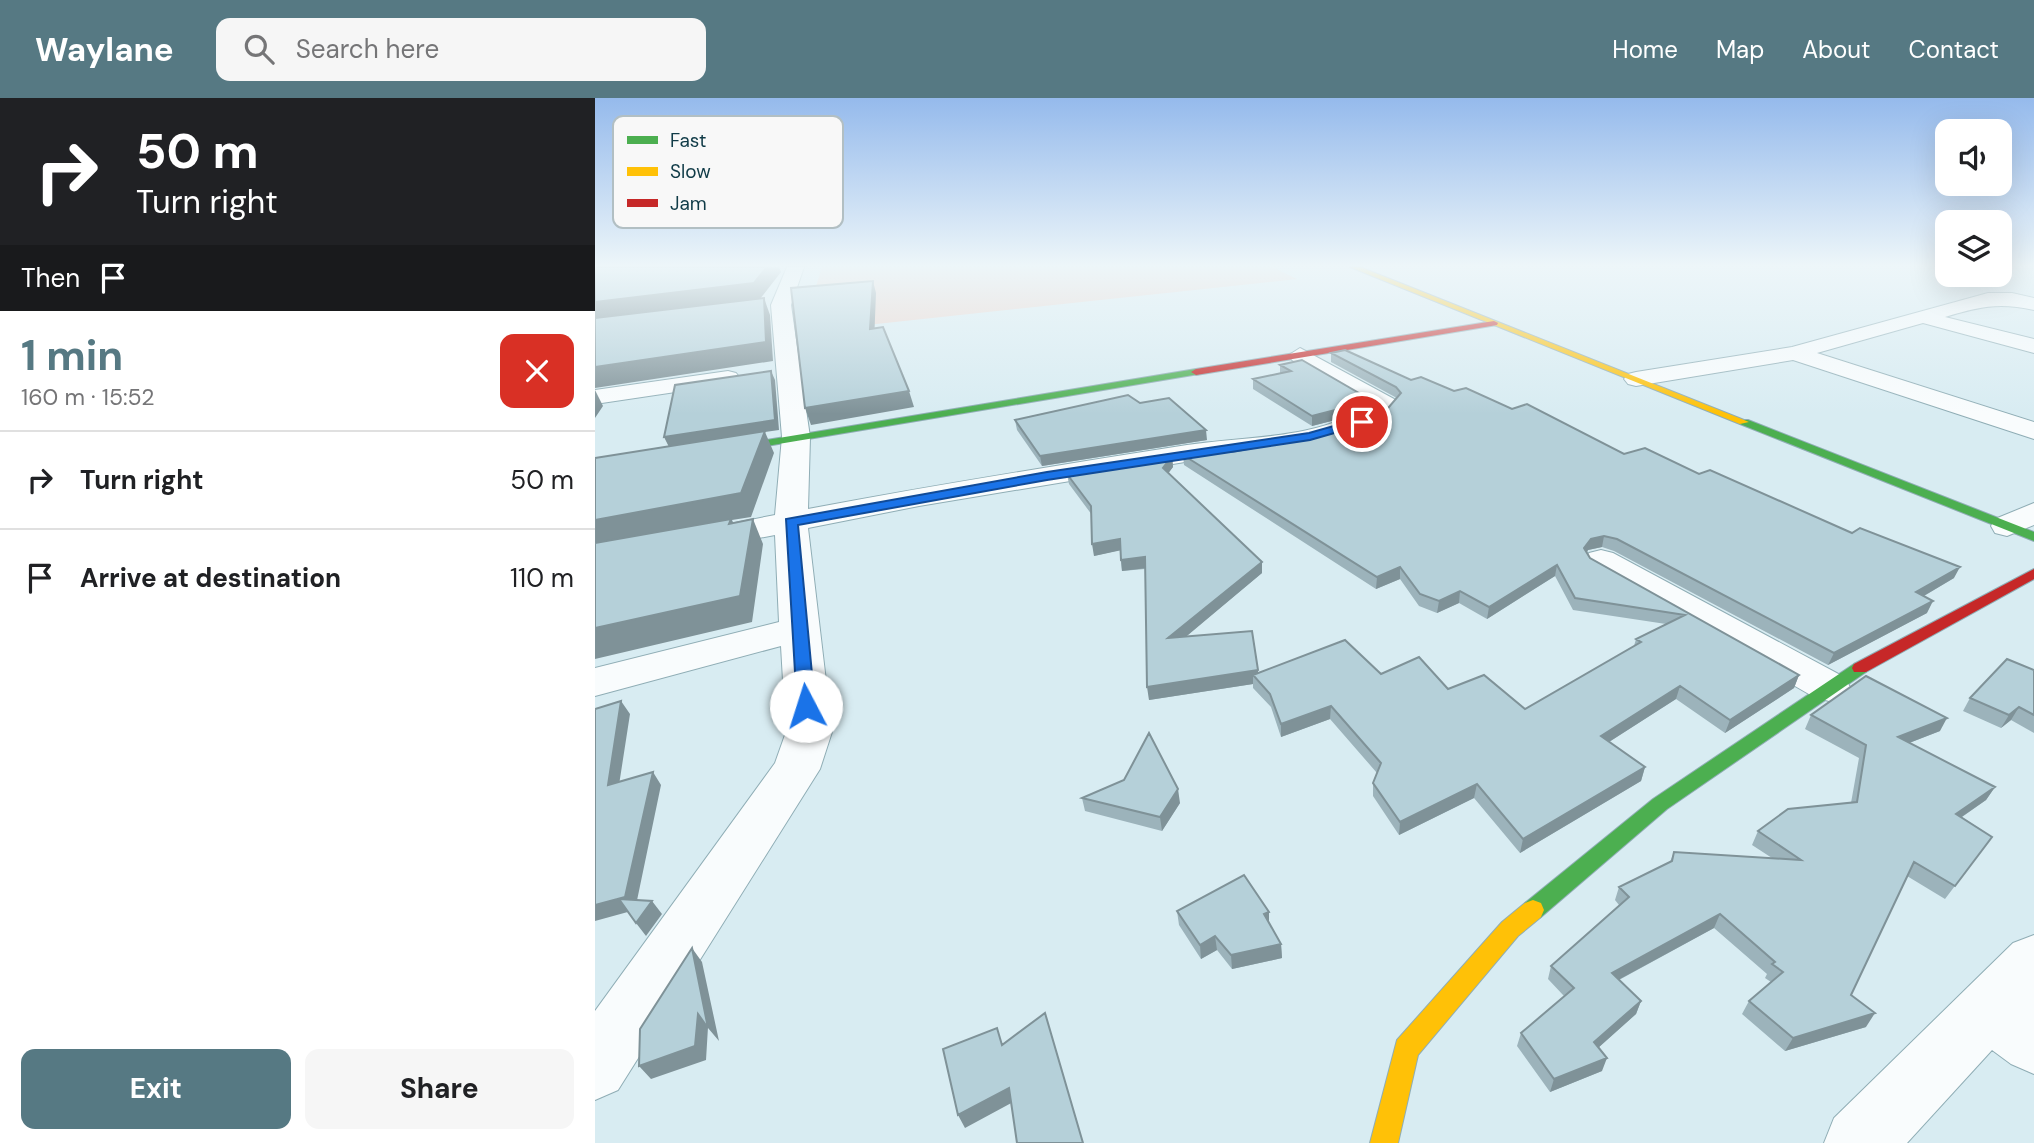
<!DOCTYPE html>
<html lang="en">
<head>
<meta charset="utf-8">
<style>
  :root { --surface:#fff; --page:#f6f6f6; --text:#202124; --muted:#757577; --line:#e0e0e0; --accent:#567983 }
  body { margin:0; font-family:"DM Sans",sans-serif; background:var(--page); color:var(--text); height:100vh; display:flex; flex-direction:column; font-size:26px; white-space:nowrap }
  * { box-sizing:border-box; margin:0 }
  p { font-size:23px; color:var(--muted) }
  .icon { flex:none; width:38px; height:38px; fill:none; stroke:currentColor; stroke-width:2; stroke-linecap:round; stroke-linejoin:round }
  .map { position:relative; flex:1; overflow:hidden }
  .panel { display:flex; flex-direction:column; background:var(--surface); width:595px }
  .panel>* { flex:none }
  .hud { background:#202124; color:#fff; overflow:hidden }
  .tools { position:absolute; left:1340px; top:21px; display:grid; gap:14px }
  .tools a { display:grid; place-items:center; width:77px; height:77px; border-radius:14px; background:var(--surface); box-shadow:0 7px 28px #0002; font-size:35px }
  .pin { position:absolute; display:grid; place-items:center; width:60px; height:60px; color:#fff; margin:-30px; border:4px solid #fff; border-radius:50%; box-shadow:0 2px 7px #0007 }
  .me { position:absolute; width:77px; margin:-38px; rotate:355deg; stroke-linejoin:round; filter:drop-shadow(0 0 5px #0008) }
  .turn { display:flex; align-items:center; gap:24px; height:147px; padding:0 21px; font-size:32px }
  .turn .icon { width:91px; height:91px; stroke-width:2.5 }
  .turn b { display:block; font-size:49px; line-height:60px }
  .then { display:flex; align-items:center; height:66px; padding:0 21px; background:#0003; gap:14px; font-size:26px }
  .round { display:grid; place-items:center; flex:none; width:74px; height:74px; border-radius:14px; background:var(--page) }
  .headline { display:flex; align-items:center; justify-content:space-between; height:119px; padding:0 21px }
  h1 { font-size:42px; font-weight:700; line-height:52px; color:var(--accent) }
  .button { display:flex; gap:14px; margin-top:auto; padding:14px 21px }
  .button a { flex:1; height:80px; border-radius:14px; background:var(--accent); color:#fff; font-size:28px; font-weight:700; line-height:80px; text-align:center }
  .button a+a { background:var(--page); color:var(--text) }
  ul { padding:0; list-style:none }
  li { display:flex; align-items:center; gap:21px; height:98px; padding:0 21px; border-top:2px solid var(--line) }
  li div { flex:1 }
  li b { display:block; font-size:26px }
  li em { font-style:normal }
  header { display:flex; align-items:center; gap:42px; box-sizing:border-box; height:98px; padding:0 35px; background:var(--accent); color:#fff }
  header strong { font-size:33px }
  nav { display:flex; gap:38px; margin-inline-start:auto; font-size:24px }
  .search { width:490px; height:63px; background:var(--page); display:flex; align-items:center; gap:18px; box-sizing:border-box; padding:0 24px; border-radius:14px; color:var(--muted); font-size:26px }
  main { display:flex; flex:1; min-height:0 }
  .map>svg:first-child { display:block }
  .green { fill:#ecd3ca }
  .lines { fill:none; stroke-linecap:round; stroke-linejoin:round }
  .street-casing { stroke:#8fadb5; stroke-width:2 }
  .fast-casing { stroke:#8fadb5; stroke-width:2 }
  .slow-casing { stroke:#8fadb5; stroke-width:2 }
  .jam-casing { stroke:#8fadb5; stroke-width:2 }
  .street { fill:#f9fcfd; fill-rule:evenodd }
  .fast { fill:#4caf50; fill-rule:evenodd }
  .slow { fill:#ffc107; fill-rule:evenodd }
  .jam { fill:#c62828; fill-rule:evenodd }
  .wall { fill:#9cb3bb }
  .shaded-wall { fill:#7f9298 }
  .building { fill:#b5d0d9; stroke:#7f9298; stroke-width:2 }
  .route { fill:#1a73e8; stroke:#114b97; stroke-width:2 }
  .key { fill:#f8f8f8; stroke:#b2bfc3; stroke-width:2 }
  .key-label { font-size:19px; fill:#103b47 }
</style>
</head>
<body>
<header>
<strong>Waylane</strong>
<div class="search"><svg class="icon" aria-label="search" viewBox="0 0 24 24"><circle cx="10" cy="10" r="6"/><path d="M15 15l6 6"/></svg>Search here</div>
<nav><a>Home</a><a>Map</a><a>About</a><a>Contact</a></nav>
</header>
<main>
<section class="panel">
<div class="hud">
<div class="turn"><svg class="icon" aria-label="right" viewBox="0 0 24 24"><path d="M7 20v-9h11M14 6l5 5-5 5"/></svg><div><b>50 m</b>Turn right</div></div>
<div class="then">Then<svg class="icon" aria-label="arrive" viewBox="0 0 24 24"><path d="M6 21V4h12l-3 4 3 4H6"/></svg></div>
</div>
<div class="headline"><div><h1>1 min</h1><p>160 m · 15:52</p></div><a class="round" style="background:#d93025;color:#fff"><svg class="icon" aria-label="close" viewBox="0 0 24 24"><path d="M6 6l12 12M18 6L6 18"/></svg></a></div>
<ul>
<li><svg class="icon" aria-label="right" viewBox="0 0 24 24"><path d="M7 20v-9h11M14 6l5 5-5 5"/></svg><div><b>Turn right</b></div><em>50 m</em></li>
<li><svg class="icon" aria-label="arrive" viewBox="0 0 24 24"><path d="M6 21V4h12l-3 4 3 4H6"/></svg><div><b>Arrive at destination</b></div><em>110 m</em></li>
</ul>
<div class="button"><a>Exit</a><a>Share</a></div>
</section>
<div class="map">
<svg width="1439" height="1045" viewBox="0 0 1439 1045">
  <rect width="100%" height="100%" fill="#d8ecf2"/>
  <path class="green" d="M227 169H677L702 181 207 234Z"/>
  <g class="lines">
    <g class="street-casing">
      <path id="street" d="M192 169H209L196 207 215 339 213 411C339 387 465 367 592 347 650 338 724 342 773 307L697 262 694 257 705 250 799 301 803 306 776 329 715 347 632 357 324 408 213 430 237 634 225 671 23 992 0 1002V913L180 665 191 634 186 548 0 598V570L184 524 180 437 112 450 100 447 95 440 100 433 180 417 187 339 176 207Z
        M1393 195H1417L1439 200V212C1403 204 1384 209 1350 219L1439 241V255L1328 225 1222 255 1439 324V341L1198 262 1041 288 1033 286 1029 281 1033 276 1041 274 1197 249Z
        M133 273 141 275 145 280 141 285 0 306V292Z
        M1439 405V427L1412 438 1400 435 1396 428 1400 421Z
        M1006 452 1018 455 1249 579 1255 589 1249 599 1234 603 1219 599 994 469 989 462 994 455Z
        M1439 837V976L1416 966 1397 952 1312 1045H1229L1239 1020 1418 845Z"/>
    </g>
    <g class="fast-casing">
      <path id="fast" d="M601 271 604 272V276L123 356 117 353 123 350Z
        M1145 322H1153L1439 434V443L1145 326Z
        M1265 565 1271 566 1273 570 1271 574 1072 711 946 819 938 822 930 819 927 812 930 805 1058 701 1259 566Z"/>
    </g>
    <g class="slow-casing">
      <path id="slow" d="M755 169H765L1154 324 1145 326Z
        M938 802 946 805 949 812 946 819 923 838 823 957 803 1045H775L802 942 907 824 930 805Z"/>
    </g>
    <g class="jam-casing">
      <path id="jam" d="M899 223 903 225 902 227 601 277 596 274 601 271Z
        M1439 471V481L1271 574H1259L1257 570 1259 566Z"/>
    </g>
    <use href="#street" class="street"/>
    <use href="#fast" class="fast"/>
    <use href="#slow" class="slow"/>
    <use href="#jam" class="jam"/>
  </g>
  <path class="wall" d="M736 255 816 282 859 293 917 311 1029 356 1104 376 1359 480 1329 498 1332 515 1233 567 1019 453 1007 449 993 452 992 455 995 460 1204 577 1199 590 1130 635 1081 601 1014 644 1050 669 1046 683 925 755 879 700 804 737 778 698V685L782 675 735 621 686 639 676 609 658 590V586L554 602 550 471 527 473 525 452 499 458 497 417 474 386 472 376 577 358 578 369 573 375 667 464V475L591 538 663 575 786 576 853 591 930 611 1039 548 1041 541 1071 526 978 512 960 478 892 521 864 505 842 515 824 508 805 481 781 491 589 367 588 357 637 354 716 339 769 326 788 316 801 300 800 299 736 264Z
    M685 267 769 307 748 320 717 328 658 291V281L685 275Z
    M545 305 612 342 447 368 422 332 420 322Z
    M1439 572V635L1416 622 1406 630 1368 613 1375 600Z
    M1216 617 1345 633 1314 645 1400 689 1391 702 1367 719 1397 739 1350 801 1312 778 1256 897 1271 929 1190 953 1147 916 1154 903 1176 884 1170 880 1172 876 1119 830 1024 882 1046 903 1041 916 1003 950 1007 973 955 994 922 948 926 935 969 898 953 881 956 868 1024 807 1020 802 1024 789 1075 764 1079 754 1177 760 1157 747 1163 733 1256 705 1264 660 1210 631Z
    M529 682 585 705 567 733 490 713 487 700Z
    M582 813 674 825 686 846 687 860 637 871 622 852 606 861 584 827Z"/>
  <path class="shaded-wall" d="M172 169H184L186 174 165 201 0 222V204Z
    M278 183 281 195 279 245 275 231Z
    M169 200 175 217 178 263 0 290V269Z
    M176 273 180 282 184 332 170 334 179 355 156 419 137 422 147 445 0 449V422L74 349 69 339Z
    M0 292 8 308 0 320Z
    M314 293 319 309 216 327 210 310Z
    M769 298V307L748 320 717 328V318Z
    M611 332 612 342 447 368 445 358Z
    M577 358 578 369 569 381 568 370Z
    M158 421 168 446 157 524 0 561V530Z
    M1009 438 1007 449 993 452 986 462 989 450 996 441Z
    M525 441 527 452 499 458 497 446Z
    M550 459 552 470 527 473 526 462Z
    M667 464V475L574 553 573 540Z
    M962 467 960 478 892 521 894 509Z
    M805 469V481L781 491 782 479Z
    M1365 469 1359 480 1315 506 1321 494Z
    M865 493 864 505 842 515 844 503Z
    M1338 503 1332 515 1233 567 1239 555Z
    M663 572V583L658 577V586L554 602 552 589Z
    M1204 577 1199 590 1130 635 1135 622Z
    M1085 588 1081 601 1003 651 1006 638Z
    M26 603 35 616 22 700 13 687Z
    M736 608 735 621 686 639V626Z
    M1424 609 1416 622 1406 630 1414 617Z
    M1352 620 1345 633 1296 652 1303 639Z
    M1050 669 1046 683 925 755 928 741Z
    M58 674 66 687 40 812 0 823V807Z
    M882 686 879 700 804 737 805 724Z
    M1400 689 1391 702 1352 729 1361 716Z
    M583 691 585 705 567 733 565 719Z
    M57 803 67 816 51 838 41 825Z
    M674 814V828L669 816Z
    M1125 816 1119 830 1012 888 1017 875Z
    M620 838 622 852 606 861 605 847Z
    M686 846 687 860 637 871 636 857Z
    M97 850 107 864 124 943 113 930Z
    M1046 903 1041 916 994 958 999 944Z
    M1280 915 1271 929 1190 953 1198 940Z
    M103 916 113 929 111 962 56 981 44 968Z
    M1012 960 1007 973 955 994 959 981Z
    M414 990 420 1003 370 1030 363 1017Z"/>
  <path class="building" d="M0 169H172L159 185 0 204Z
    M278 183 275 231 288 229 314 293 210 310 196 190Z
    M169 200 171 244 0 269V220Z
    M750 252 816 282 826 279 859 293 871 290 917 311 932 306 1029 356 1050 350 1104 376 1115 372 1257 435 1265 430 1365 469 1321 494 1338 503 1239 555 1022 441 1009 438 996 441 989 450 995 460 1204 577 1135 622 1085 588 1006 638 1050 669 928 741 882 686 805 724 778 685 786 665 736 608 686 626 675 596 658 577 750 542 786 576 824 559 853 591 889 577 930 611 1046 544 1041 541 1090 517 980 500 962 467 894 509 865 493 844 503 825 496 805 469 782 479 588 357 633 351 637 354 716 339 769 326 788 316 806 295 801 289 736 255Z
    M707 262 769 298 748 310 717 318 658 281 696 273 685 267Z
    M176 273 180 322 69 339 80 287Z
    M533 297 545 305 574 300 611 332 445 358 420 322Z
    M170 333 146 395 0 422V360Z
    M577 358 568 370 667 464 573 540 657 533 663 572 552 589 550 459 526 462 525 441 497 446 496 408 472 376Z
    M136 421 134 426 158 421 145 498 0 530V445Z
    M1412 561 1439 572V617L1424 609 1414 617 1375 600Z
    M1271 578 1352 620 1303 639 1400 689 1361 716 1397 739 1360 788 1319 764 1256 897 1280 915 1198 940 1154 903 1188 874 1177 866 1180 864 1125 816 1017 875 1046 903 999 944 1012 960 959 981 926 935 979 890 956 868 1034 799 1024 789 1077 763 1079 754 1206 762 1163 733 1193 711 1262 704 1271 647 1216 617Z
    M26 603 13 687 58 674 30 799 0 807V611Z
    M554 635 583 691 565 719 487 700 529 682Z
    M649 777 674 814 669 816 686 846 636 857 620 838 605 847 582 813Z
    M24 801 57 803 41 825Z
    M97 850 113 930 103 916 100 948 44 968 45 931Z
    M450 915 488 1045H422L414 990 363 1017 348 951 402 930 407 947Z"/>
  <linearGradient id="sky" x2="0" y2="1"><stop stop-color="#95baec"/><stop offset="0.53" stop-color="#edf6f9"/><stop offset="1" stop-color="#edf6f9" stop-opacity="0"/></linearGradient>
  <rect width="1439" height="316" fill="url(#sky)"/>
  <path class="route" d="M767 320 771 321V326L715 342 452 382 203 427 220 608 211 615 202 608 191 421 452 374 714 335Z"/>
  <rect x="18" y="18" width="230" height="112" rx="10" class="key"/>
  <rect x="32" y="38" width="31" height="8" fill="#4caf50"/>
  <rect x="32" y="69" width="31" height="9" fill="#ffc107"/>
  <rect x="32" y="101" width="31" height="8" fill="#c62828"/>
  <g class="key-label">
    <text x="75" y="49">Fast</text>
    <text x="75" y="80">Slow</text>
    <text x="75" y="112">Jam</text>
  </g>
</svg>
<div class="tools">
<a><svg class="icon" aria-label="sound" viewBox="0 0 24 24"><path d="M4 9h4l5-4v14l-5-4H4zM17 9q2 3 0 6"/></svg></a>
<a><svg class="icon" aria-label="layers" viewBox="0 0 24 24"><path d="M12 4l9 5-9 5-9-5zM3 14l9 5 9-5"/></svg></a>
</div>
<div class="pin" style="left:767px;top:324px;background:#d93025"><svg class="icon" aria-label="arrive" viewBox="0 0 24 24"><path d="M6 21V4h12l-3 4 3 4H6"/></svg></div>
<svg class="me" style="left:211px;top:608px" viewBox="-20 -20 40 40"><circle r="19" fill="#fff"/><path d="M0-13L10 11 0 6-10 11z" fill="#1a73e8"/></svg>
</div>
</main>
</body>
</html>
